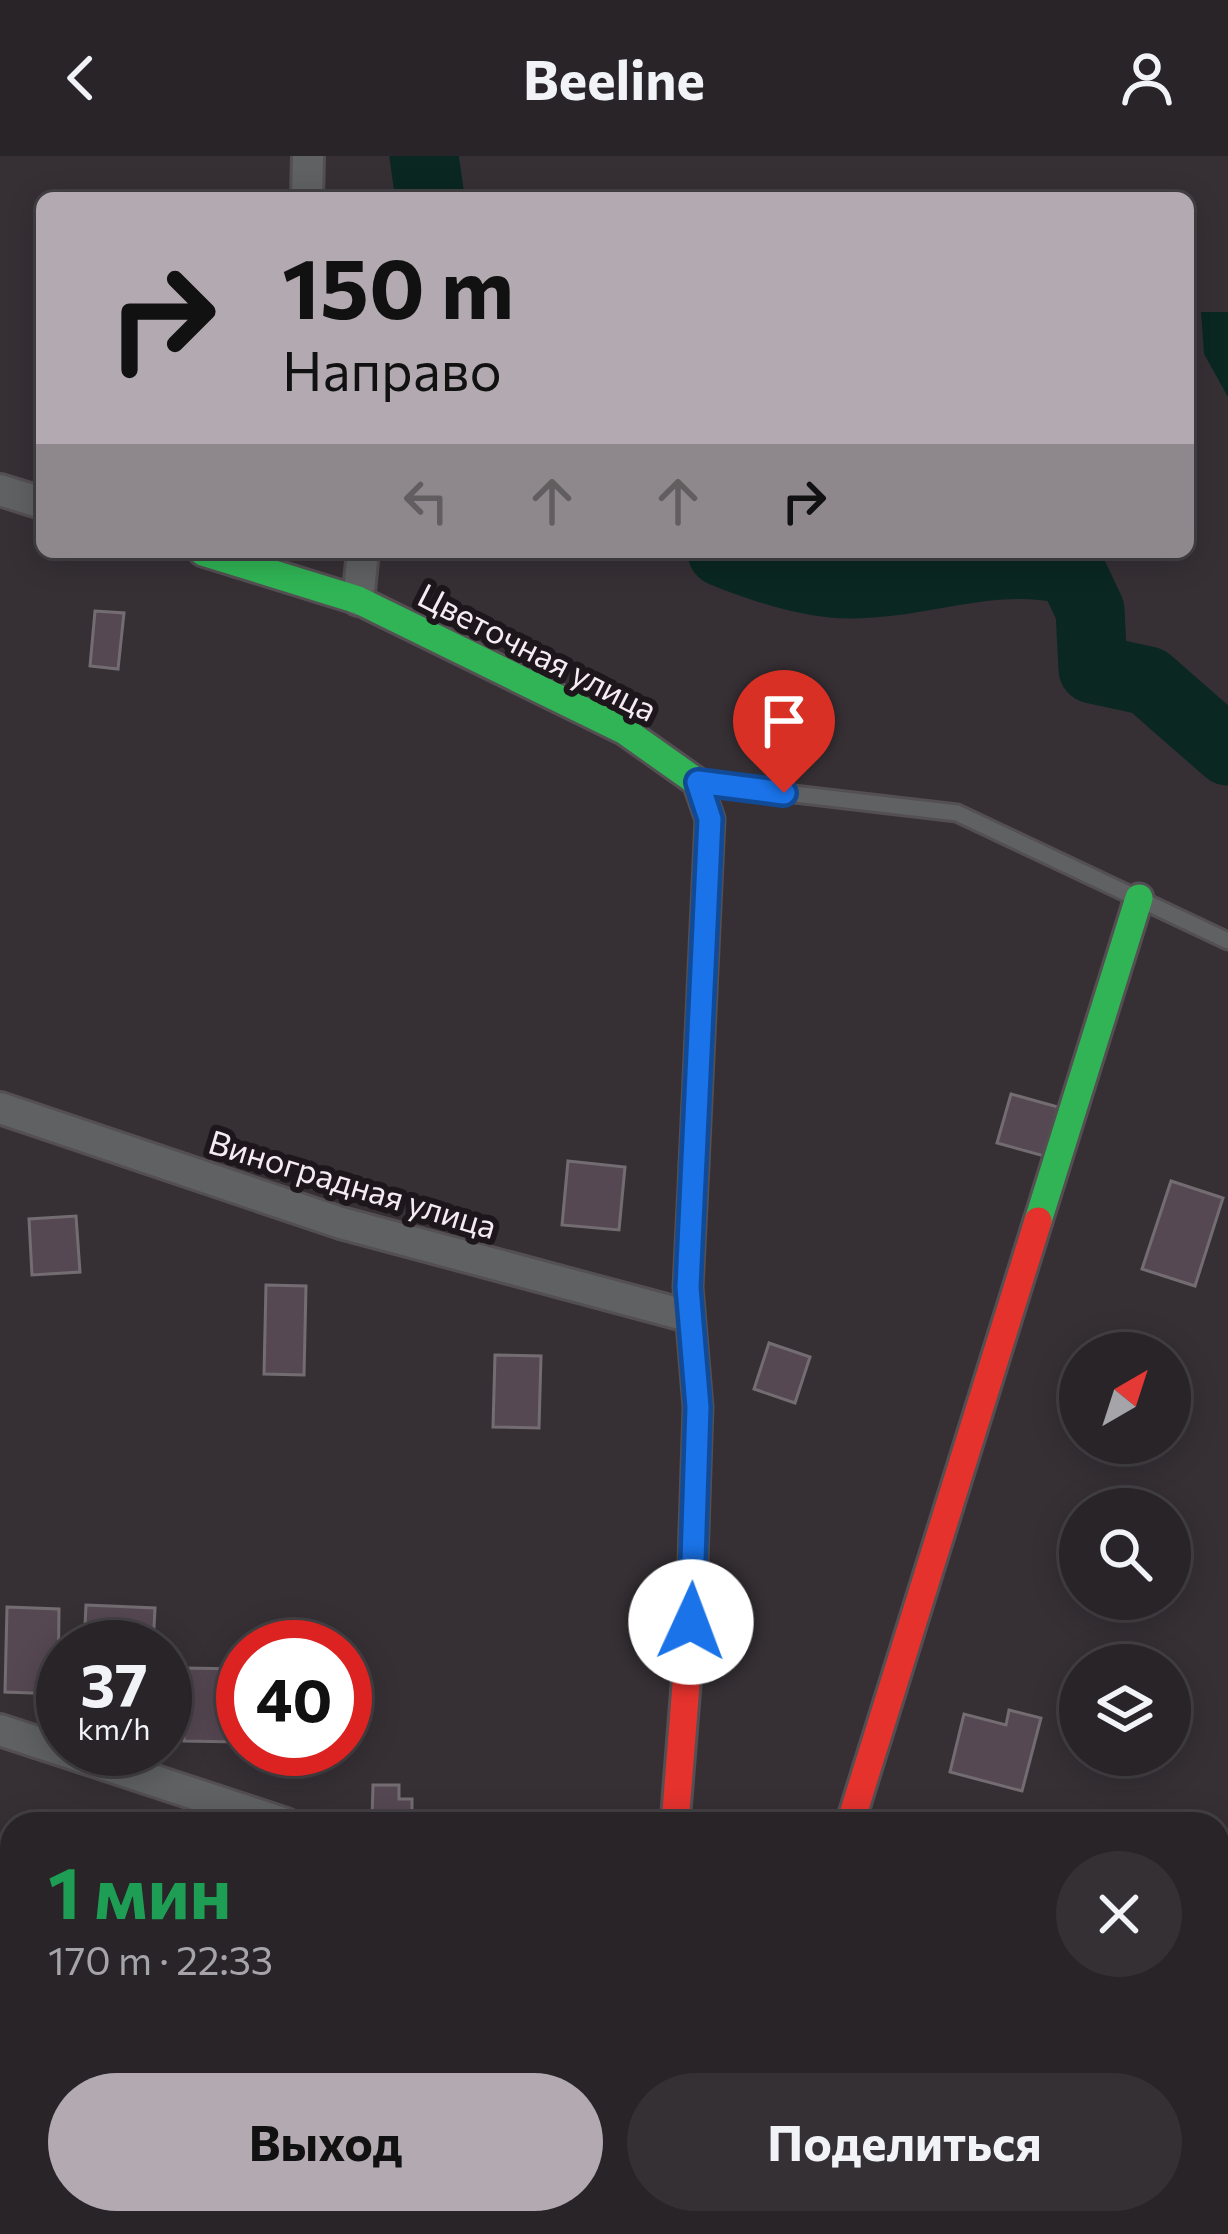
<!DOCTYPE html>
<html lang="ru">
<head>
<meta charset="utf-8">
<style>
  :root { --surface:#282428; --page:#343034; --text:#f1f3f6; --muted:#a5a4a8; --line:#444145; --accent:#b2aab0 }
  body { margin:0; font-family:Commissioner,sans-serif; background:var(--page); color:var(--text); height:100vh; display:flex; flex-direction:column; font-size:45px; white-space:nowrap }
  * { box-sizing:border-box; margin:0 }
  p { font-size:39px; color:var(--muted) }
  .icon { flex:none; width:66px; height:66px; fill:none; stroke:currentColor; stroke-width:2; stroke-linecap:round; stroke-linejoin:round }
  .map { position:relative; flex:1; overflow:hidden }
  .details { position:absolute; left:0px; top:1656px; width:1230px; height:423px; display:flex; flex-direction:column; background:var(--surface); border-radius:36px 36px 0 0; box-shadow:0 6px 30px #0003,0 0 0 3px var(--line) }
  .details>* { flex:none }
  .top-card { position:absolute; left:36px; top:36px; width:1158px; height:366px; border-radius:18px; box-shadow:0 6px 30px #0003,0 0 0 3px var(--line); background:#b2aab0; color:#111; overflow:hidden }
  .needle { width:78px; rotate:39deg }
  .tools { position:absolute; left:1059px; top:1176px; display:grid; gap:24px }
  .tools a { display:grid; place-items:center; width:132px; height:132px; border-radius:50%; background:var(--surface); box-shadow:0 6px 30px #0003,0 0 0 3px var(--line); font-size:60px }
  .speed { position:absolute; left:36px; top:1464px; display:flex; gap:24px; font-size:60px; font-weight:700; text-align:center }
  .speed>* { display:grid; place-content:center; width:156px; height:156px; border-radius:50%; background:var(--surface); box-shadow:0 6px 30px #0003,0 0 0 3px var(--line); line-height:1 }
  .speed small { font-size:30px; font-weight:400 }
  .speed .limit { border:18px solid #d22; background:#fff; color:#111 }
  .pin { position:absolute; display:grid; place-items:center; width:102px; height:102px; color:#fff; margin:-123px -51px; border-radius:50% 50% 50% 0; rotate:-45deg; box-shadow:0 0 12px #0007 }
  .pin .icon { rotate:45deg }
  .me { position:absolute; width:132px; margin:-66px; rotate:2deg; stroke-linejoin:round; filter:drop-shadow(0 0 9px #0008) }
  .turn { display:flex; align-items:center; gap:42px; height:252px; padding:0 48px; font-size:54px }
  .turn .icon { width:156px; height:156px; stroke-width:2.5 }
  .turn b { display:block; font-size:84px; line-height:102px }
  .lanes { display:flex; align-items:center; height:114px; padding:0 48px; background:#0003; justify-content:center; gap:60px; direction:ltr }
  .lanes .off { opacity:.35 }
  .round { display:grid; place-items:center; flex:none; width:126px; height:126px; border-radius:63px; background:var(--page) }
  .overview { display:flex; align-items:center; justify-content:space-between; height:204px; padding:0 48px }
  h1 { font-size:72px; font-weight:700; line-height:90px; color:#1e9e55 }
  .action { display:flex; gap:24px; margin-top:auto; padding:24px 48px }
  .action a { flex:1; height:138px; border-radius:72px; background:var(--accent); color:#111; font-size:48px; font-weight:700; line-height:138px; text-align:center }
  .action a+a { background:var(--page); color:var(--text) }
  header { display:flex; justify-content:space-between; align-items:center; height:156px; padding:0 48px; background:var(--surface); font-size:54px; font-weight:700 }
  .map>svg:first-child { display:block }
  .water { fill:#0a2722 }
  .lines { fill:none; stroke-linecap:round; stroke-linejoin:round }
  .river { stroke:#0a2722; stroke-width:69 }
  .building { fill:#564853; stroke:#736d72; stroke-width:3 }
  .lane-casing { stroke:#544f52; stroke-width:21 }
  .street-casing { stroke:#544f52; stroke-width:36 }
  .fast-casing { stroke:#544f52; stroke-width:33 }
  .jam-casing { stroke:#544f52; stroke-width:33 }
  .lane { stroke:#5f6162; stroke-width:15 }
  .street { stroke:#5f6162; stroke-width:30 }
  .fast { stroke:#30b455; stroke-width:27 }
  .jam { stroke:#e5322d; stroke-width:27 }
  .route-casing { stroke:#114b97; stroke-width:30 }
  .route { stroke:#1a73e8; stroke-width:21 }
  .labels { text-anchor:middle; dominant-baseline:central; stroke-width:12; stroke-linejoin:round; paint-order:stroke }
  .street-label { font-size:33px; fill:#f5ebf2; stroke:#1d161b }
</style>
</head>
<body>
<header><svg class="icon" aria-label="back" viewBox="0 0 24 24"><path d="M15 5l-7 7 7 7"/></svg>Beeline<svg class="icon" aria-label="person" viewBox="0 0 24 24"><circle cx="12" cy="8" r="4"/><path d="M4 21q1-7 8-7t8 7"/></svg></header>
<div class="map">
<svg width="1228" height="2078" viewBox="0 0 1228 2078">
  <rect width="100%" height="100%" fill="#363035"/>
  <path class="water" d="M1201 156H1228V241L1204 198Z"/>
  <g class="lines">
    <path class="river" d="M424 0 430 42
      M722 396C759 411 808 428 849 428 928 428 987 396 1071 414L1090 454 1093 513 1148 525 1228 595"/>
  </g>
  <path class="building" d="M95 455 124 457 118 513 90 510Z
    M1011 938 1058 951 1044 1000 997 987Z
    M568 1005 625 1011 619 1074 562 1069Z
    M1171 1025 1223 1042 1195 1130 1142 1113Z
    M76 1060 80 1116 32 1119 29 1063Z
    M266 1129 306 1130 304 1219 264 1218Z
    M769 1187 810 1201 795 1247 754 1233Z
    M495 1199 541 1200 539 1272 493 1271Z
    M86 1449 155 1452 153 1491H84Z
    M7 1451 59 1453 58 1538 5 1536Z
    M185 1512 240 1513 239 1586 184 1585Z
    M1009 1554 1041 1562 1022 1635 950 1616 964 1558 1006 1569Z
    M373 1629H399V1643H412V1668L372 1664Z
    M1218 1860 1228 1862V1950L1218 1948Z"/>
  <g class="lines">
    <g class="lane-casing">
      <path id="lane" d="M700 627 957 657 1228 785
        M622 2067 664 2078"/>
    </g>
    <g class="street-casing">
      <path id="street" d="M307 42 308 0
        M0 334 42 347
        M358 444 363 396
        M0 952 341 1067 688 1160
        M0 1574 286 1668
        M1218 1781 1228 1783
        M594 2078 598 2067"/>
    </g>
    <g class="fast-casing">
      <path id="fast" d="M203 396 358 444 625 575 697 626 710 663 694 1009
        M1038 1065 1139 742"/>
    </g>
    <g class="jam-casing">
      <path id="jam" d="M675 1668 691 1466 698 1251 688 1131 694 1009
        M850 1668 1038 1065"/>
    </g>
    <use href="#lane" class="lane"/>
    <use href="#street" class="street"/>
    <use href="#fast" class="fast"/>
    <use href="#jam" class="jam"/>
  </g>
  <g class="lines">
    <g class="route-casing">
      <path id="route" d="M691 1466 698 1251 688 1131 710 663 698 626 784 637"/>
    </g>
    <use href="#route" class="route"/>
  </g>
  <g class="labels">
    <g class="street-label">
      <text transform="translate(538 495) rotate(27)">Цветочная улица</text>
      <text transform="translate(353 1027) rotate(17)">Виноградная улица</text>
    </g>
  </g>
</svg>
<div class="tools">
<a><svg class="needle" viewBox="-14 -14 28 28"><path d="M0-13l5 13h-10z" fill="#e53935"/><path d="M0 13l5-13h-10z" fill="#a5a4a8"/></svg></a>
<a><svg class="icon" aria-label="search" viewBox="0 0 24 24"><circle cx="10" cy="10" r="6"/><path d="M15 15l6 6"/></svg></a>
<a><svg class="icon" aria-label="layers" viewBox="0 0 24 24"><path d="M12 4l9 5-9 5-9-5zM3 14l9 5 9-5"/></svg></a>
</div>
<div class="speed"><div>37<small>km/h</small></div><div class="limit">40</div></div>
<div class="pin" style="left:784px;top:637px;background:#d93025"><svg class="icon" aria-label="arrive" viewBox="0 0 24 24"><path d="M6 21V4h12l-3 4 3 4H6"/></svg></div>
<svg class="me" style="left:691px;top:1466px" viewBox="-20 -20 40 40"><circle r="19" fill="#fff"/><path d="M0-13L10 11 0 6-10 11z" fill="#1a73e8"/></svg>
<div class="top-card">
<div class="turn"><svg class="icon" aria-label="right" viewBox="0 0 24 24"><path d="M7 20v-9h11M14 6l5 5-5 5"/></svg><div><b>150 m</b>Направо</div></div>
<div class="lanes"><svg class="icon off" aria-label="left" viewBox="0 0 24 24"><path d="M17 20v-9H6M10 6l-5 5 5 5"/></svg><svg class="icon off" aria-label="ahead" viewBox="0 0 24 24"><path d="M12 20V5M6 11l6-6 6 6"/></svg><svg class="icon off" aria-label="ahead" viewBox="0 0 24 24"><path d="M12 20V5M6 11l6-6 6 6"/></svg><svg class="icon" aria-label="right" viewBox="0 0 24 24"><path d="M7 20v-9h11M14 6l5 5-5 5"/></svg></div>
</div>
<section class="details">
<div class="overview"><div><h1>1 мин</h1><p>170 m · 22:33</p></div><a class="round"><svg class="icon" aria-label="close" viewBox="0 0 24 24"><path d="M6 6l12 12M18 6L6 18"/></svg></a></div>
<div class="action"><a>Выход</a><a>Поделиться</a></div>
</section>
</div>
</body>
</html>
